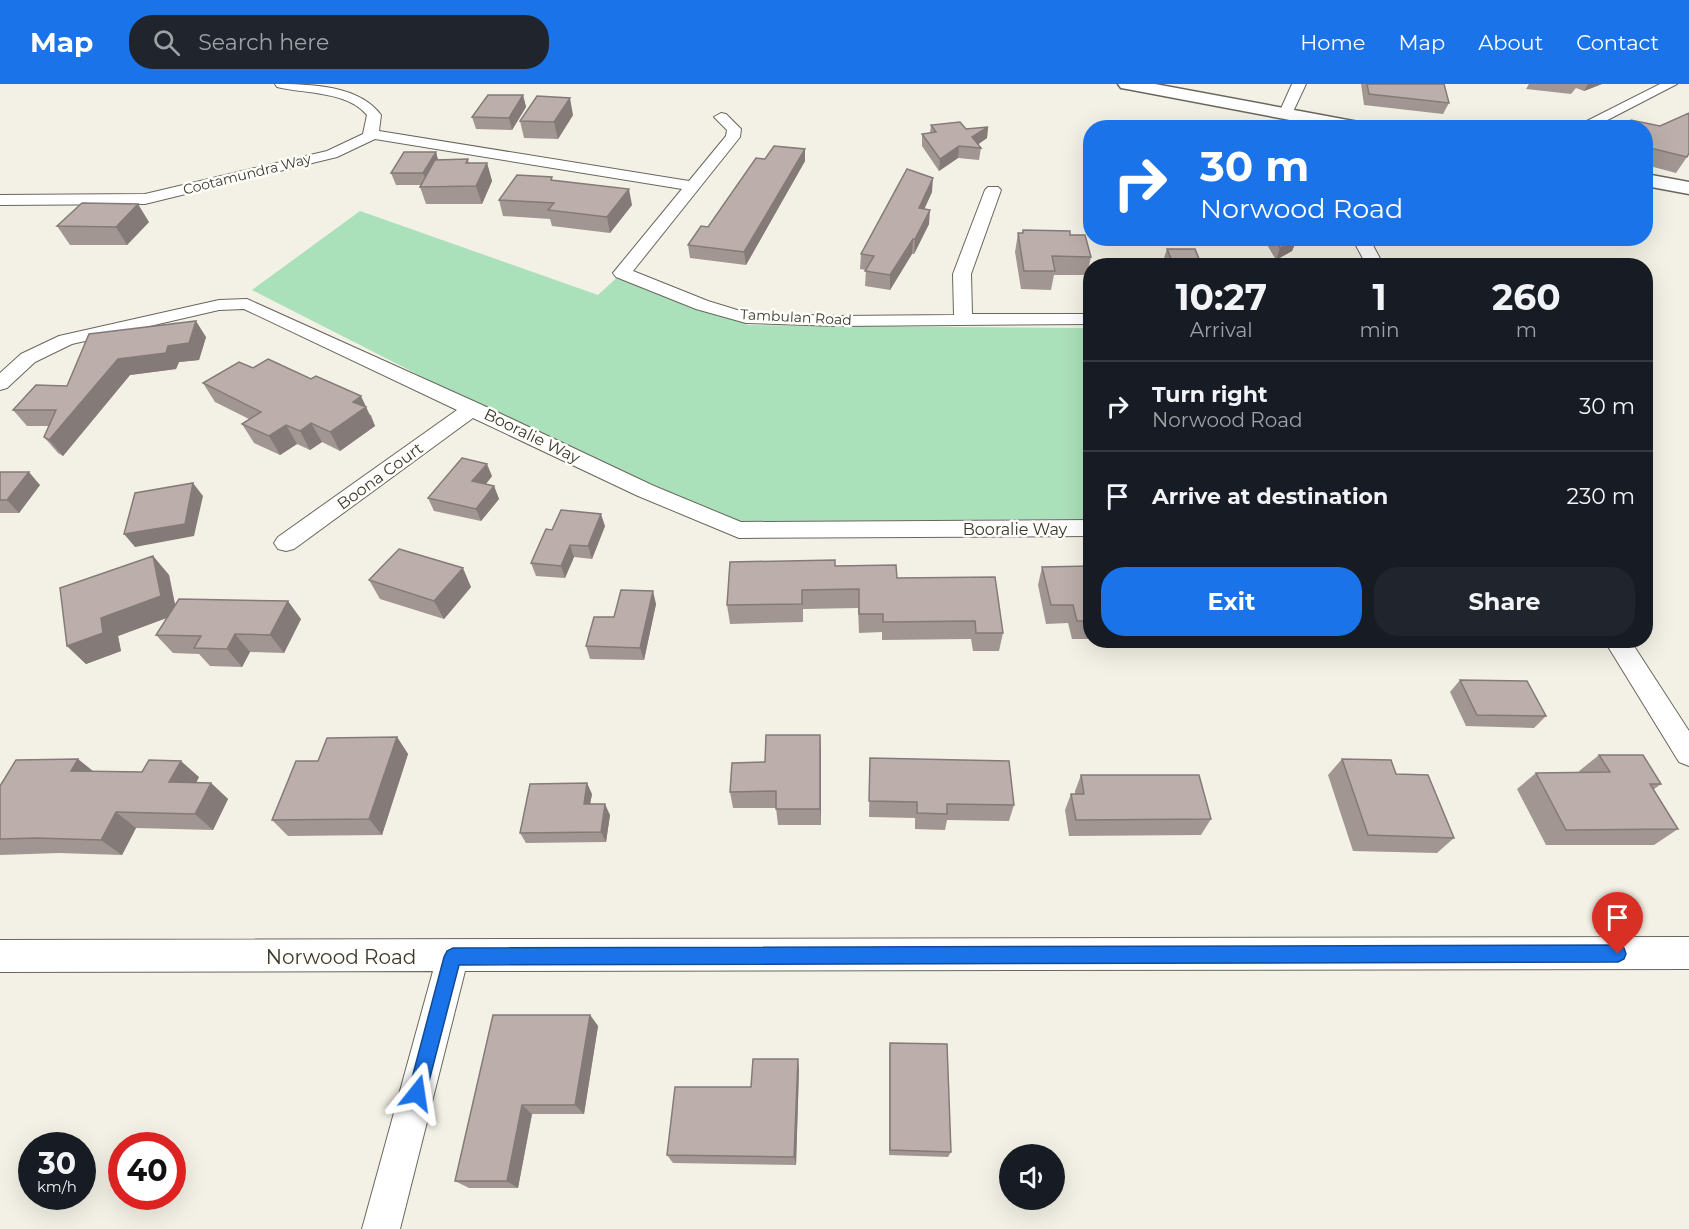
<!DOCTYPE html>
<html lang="en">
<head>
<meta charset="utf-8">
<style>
  :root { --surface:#171b24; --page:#20242c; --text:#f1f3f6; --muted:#9ea1a6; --line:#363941; --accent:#1a73e8 }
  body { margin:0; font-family:Montserrat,sans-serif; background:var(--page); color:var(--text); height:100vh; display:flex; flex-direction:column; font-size:22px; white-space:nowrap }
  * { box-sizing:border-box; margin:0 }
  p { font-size:20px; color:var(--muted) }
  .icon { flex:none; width:33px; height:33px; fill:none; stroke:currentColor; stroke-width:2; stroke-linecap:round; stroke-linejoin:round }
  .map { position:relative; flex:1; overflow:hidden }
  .sheet { position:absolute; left:1083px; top:174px; width:570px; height:390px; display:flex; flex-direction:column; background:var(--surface); border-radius:24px; box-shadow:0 6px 24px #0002 }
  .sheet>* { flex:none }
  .guide { position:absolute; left:1083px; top:36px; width:570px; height:126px; border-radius:24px; box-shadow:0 6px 24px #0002; background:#1a73e8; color:#fff; overflow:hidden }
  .tools { position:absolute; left:999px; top:1060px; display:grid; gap:12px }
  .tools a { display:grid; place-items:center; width:66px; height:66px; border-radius:50%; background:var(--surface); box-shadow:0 6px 24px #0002; font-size:30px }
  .speed { position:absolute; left:18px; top:1048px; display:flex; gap:12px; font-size:30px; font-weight:700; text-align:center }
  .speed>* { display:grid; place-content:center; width:78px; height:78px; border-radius:50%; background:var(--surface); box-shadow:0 6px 24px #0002; line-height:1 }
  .speed small { font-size:15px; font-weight:400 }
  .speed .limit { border:9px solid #d22; background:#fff; color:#111 }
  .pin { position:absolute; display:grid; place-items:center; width:51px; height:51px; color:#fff; margin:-62px -26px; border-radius:50% 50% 50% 0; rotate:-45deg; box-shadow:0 0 6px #0007 }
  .pin .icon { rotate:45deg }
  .me { position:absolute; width:66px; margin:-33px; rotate:15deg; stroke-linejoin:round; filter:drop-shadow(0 0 4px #0008) }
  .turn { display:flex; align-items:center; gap:21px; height:126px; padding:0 18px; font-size:27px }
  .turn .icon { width:78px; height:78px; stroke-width:2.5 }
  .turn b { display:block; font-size:42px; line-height:51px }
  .eta { display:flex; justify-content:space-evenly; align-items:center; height:102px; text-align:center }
  .eta b { font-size:36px; font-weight:700; line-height:42px }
  .primary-button { display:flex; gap:12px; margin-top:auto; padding:12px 18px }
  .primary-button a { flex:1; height:69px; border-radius:24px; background:var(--accent); color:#fff; font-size:24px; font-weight:700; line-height:69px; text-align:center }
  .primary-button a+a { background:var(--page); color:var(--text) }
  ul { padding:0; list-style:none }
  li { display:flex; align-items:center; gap:18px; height:90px; padding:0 18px; border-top:2px solid var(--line) }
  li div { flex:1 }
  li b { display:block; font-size:22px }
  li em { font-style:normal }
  header { display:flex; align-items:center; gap:36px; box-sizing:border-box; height:84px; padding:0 30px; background:var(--accent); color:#fff }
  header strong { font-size:28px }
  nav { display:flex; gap:33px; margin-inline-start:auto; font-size:21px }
  .search { width:420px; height:54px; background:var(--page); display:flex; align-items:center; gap:15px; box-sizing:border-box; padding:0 21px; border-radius:24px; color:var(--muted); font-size:22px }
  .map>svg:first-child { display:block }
  .green { fill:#aae0ba }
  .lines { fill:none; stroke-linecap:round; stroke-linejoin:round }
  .minor-casing { stroke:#69675d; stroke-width:2 }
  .major-casing { stroke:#69675d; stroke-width:3 }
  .minor { fill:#fff; fill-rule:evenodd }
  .major { fill:#fff; fill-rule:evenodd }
  .wall { fill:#a29693 }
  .shaded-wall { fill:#847a78 }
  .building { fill:#bcafab; stroke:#847a78; stroke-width:1.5 }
  .route { fill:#1a73e8; stroke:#114b97; stroke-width:1.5 }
  .labels { text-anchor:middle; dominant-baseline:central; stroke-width:5; stroke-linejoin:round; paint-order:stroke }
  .far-street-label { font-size:14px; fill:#393833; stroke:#fffef9 }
  .street-label { font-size:16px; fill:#393833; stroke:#fffef9 }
  .near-street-label { font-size:20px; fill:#393833; stroke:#fffef9 }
</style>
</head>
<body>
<header>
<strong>Map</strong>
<div class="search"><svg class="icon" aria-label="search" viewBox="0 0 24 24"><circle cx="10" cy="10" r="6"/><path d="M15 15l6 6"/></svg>Search here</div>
<nav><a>Home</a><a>Map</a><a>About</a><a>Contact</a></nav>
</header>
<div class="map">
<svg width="1689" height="1145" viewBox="0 0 1689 1145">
  <rect width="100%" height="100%" fill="#f3f1e5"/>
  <path class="green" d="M360 127 598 211 622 189 746 234 747 241 1085 244 1090 247V435L743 438 646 407 252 206Z"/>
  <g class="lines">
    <g class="minor-casing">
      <path id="minor" d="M275 0C310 0 359 1 381 31L379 47 689 97 726 52 727 46 714 33 721 29 726 30 741 45 740 53 633 187 708 217 747 229 838 232 954 231 953 190 985 106 988 103H998L1001 106 971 190 972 230H1090V240L838 242 746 239 696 225 616 193 613 189 682 105 375 55 337 73 145 120 0 121V111L145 110 327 67 363 50 367 31C347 7 306 10 277 3Z
        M1292 0H1306L1291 32H1281L1279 29Z
        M1660 0H1677L1592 44H1573Z
        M1352 154H1369L1384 182H1367Z
        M247 215 480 320 654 402 741 438 1090 436V452L739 454 638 412 473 334 294 465 286 467 278 465 274 459 278 453 457 326 244 225 219 226 72 260 35 278 7 304 0 306V289L21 270 59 252 219 216Z
        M1604 556H1630L1689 647V682L1679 678Z
        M1689 853V885L465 887 400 1145H362L433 887 0 888V856Z"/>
    </g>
    <g class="major-casing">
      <path id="major" d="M1118 0H1155L1364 39 1373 44H1332L1127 5 1121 4Z
        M1646 90 1689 98V110L1646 102Z"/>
    </g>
    <use href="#minor" class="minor"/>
    <use href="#major" class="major"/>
  </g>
  <path class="wall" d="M1361 0H1444L1449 19 1443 30 1364 21Z
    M1529 0H1602L1584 7 1576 4 1571 10 1526 5Z
    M523 11 526 23 512 46 476 45 472 33Z
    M573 31 558 55 524 54 520 37Z
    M931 41 966 45 988 43 987 54 978 60 981 64 979 76 958 74 939 87 922 62V50L930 49Z
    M1646 44 1687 73 1676 89 1646 81Z
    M436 68 438 76 468 75 469 79H487L492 97 482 120H426L420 103 421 101H396L391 89Z
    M765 75 805 77 746 181 690 174 688 161 708 143Z
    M553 96 632 121 610 149 552 142 550 135 503 132 499 116Z
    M932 108 924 125 929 140 914 170H912L890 206 865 202 866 186 860 185 861 170Z
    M149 138 127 161H70L57 142Z
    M1023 146 1070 151 1091 173 1087 191H1054L1051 206 1021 205 1015 168 1018 149H1022Z
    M1263 154H1296L1297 155 1292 167 1276 176Z
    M1167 165 1202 182H1165L1163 177Z
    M206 253 199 276 179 278 176 285 130 291 63 372 58 369 44 353 49 342H27L13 326 67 302Z
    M253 284 371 331 375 342 340 367 322 358 310 366 297 360 280 371 254 359 242 340 249 335 215 318 203 299Z
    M0 388 40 401 19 429H0Z
    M492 392 486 400 494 402 499 415 481 437 434 427 428 414Z
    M605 442 592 475 574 473 565 494 536 492 531 479 552 446Z
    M153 472 169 491 175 521 301 535 284 569 250 568 242 583 210 582 199 570 173 569 156 551 167 534 118 552 121 567 86 580 67 562Z
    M835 482 897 494 1003 549 999 567H973L971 555 882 556V548L859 549 858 524 803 525V538L730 540 727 521Z
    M1090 482V555H1072L1068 539 1046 540 1038 501 1042 483Z
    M369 496 471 503 444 535 380 515Z
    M656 520 644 576 590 575 586 562 614 533Z
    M1460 596 1546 632 1534 644 1466 642 1450 608Z
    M820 651 821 741H778L776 724H733L730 708 765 678Z
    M397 653 408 670 382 751 288 752 272 736 318 677Z
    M1599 671 1661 700 1653 706 1678 745 1654 761H1546L1517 705 1536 689H1580L1579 687Z
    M870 674 1014 721 1009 737 947 736 945 746 915 745V734L869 733Z
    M1342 675 1396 690 1454 754 1437 769 1353 767 1328 691Z
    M94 687 199 693 196 699H211L228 715 213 746 136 744 122 771 59 769 0 771V702Z
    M1081 691 1211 735 1201 751 1069 752 1065 726 1071 710H1075V707Z
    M592 710 590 720 610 731 606 758 526 759 520 749Z
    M590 931 598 942 584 1030H532L518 1104H469L455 1097Z
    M890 959 951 1068 948 1073 889 1071V966Z
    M799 985 796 1081 673 1079 667 1071 751 1003Z"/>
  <path class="shaded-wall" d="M1588 0H1602L1584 7Z
    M523 11 526 23 512 46 509 34Z
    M570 14 573 31 558 55 554 38Z
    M988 43 987 54 973 64 972 53Z
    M959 62 958 74 939 87 940 75Z
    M805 65V77L746 181 744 168Z
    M436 68 439 80 428 101 423 89Z
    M487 79 492 97 482 120 476 102Z
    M933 94 932 108 918 139 919 124Z
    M629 105 632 121 610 149 607 133Z
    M138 120 149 138 127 161 116 143Z
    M930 126 929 140 914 170 915 155Z
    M913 155 912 170 890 206V191Z
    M1297 155 1292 167 1276 176 1280 164Z
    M196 237 206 253 199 276 179 278 176 285 130 291 63 372 49 356 118 275 168 262Z
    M361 312 375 342 340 367 330 348 353 318Z
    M311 339 322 358 310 366 300 347Z
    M286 341 297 360 280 371 269 352Z
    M487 380 492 392 478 410 472 397Z
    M29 388 40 401 19 429 7 416Z
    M193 399 203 412 194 452 135 463 124 450Z
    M494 402 499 415 481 437 476 425Z
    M601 430 605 442 592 475 588 462Z
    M570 461 574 473 565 494 561 482Z
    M153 472 169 491 177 530 118 552 121 567 86 580 67 562 101 534Z
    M463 484 471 503 444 535 434 517Z
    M653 507 656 520 644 576 640 564Z
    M288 517 301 535 284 569 270 551Z
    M235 550 250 568 242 583 227 565Z
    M820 651 821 668V741L820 725Z
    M397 653 408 670 382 751 369 735Z
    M78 675 98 691 71 687Z
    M181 677 199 693 188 714 169 698Z
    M211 699 228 715 213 746 195 730Z
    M587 699 592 710 588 731 584 720Z
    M605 720 610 731 606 758 601 748Z
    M116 728 136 744 122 771 101 756Z
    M590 931 598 942 584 1030 575 1021Z
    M798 975 799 985 796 1081 794 1073Z
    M522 1021 532 1030 518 1104 507 1097Z"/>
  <path class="building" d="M1367 0H1444L1449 19 1369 10Z
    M488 11H523L509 34 472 33Z
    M537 12 570 14 554 38 520 37Z
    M1689 29V69L1687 73 1646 63V44H1627L1631 36 1660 42Z
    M960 38 966 45 988 43 972 53 981 64 959 62 940 75 922 50 936 48 931 41Z
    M1200 41H1226L1227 44H1202Z
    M774 62 805 65 744 168 688 161 701 142 708 143 756 74 765 75Z
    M404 68H436L423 89H391Z
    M468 75 466 79H487L476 102 420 103 435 76Z
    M907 85 933 94 919 124 930 126 915 155H913L890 191 865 187 874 172 861 170Z
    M517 91 552 93 551 96 629 105 607 133 548 126 554 119 499 116Z
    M82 119 138 120 116 143 57 142Z
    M1023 146 1070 147V151H1085L1091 173 1052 172 1055 187H1024L1018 149H1023Z
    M1275 154H1296L1297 155 1280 164Z
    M1167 165H1195L1202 182H1174Z
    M196 237 189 259 168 262 166 269 118 275 49 356 44 353 56 326H13L36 301 67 302 89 250Z
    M268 275 311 295 316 292 361 312 353 318 366 323 330 348 311 339 300 347 286 341 269 352 242 340 261 328 203 299 239 278 253 284Z
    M462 374 487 380 472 397 494 402 476 425 428 414Z
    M0 388H29L7 416H0Z
    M193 399 185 440 124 450 135 409Z
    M561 426 601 430 588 462 570 461 561 482 531 479 546 445 552 446Z
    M399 465 463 484 434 517 369 496Z
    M153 472 161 512 101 534 103 549 67 562 60 504Z
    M835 476V482L896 481 897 494 995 493 1003 549H976L975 537 883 538V530H859V505L802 506V520L727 521 730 478Z
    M1090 482V537H1077L1073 521H1051L1042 483Z
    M621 506 653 507 640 564 586 562 594 533H614Z
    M179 515 288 517 270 551 235 550 227 565 194 564 201 552 156 551Z
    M1460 596 1527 597 1546 632 1477 631Z
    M766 651H820V725H776V707L730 708 732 679 765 678Z
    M397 653 369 735 272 736 296 677H318L327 654Z
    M1599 671H1643L1661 700H1650L1678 745 1566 746 1536 689 1610 688Z
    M870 674 1009 677 1014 721 947 720V730L917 729V718L869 717Z
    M78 675 71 687 142 688 149 676 181 677 169 698 211 699 195 730 116 728 101 756 36 754 0 755V702L16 676Z
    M1342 675 1391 676 1396 690 1428 691 1454 754 1368 751Z
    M1081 691H1199L1211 735 1076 736 1071 710H1084Z
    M587 699 584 720H605L601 748 520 749 530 700Z
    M493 931H590L575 1021H522L507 1097H455Z
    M890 959 947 960 951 1068 890 1066Z
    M753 975H798L794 1073 667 1071 675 1003H751Z"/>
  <path class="route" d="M1618 861 1624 864 1626 870 1624 875 1618 878 459 881 426 1009 423 1016 417 1018 410 1016 408 1009 444 873 447 867 453 864Z"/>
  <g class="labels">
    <g class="far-street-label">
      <text transform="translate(247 90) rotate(-14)">Cootamundra Way</text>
      <text transform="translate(796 233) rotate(3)">Tambulan Road</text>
    </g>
    <g class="street-label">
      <text transform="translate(532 352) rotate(26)">Booralie Way</text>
      <text transform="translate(380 392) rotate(-36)">Boona Court</text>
      <text x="1015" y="445">Booralie Way</text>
    </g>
    <g class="near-street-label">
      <text x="341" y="873">Norwood Road</text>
    </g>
  </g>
</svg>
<div class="tools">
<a><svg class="icon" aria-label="sound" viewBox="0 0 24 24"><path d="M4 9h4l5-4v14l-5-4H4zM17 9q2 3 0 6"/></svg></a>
</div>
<div class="speed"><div>30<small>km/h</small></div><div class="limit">40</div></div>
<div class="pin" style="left:1618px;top:870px;background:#d93025"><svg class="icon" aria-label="arrive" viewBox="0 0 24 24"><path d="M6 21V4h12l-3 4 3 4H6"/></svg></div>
<svg class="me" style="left:417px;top:1009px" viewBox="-20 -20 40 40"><path d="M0-17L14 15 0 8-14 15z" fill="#1a73e8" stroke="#fff" stroke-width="4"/></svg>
<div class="guide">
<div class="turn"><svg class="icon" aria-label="right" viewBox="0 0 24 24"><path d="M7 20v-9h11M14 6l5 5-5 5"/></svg><div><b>30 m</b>Norwood Road</div></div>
</div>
<section class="sheet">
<div class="eta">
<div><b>10:27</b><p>Arrival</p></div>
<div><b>1</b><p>min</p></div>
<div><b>260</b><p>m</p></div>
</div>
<ul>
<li><svg class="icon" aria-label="right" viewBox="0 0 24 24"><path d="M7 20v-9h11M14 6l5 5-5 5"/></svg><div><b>Turn right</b><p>Norwood Road</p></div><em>30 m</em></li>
<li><svg class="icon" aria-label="arrive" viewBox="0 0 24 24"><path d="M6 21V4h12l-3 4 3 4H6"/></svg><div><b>Arrive at destination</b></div><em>230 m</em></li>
</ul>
<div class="primary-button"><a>Exit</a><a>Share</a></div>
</section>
</div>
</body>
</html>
